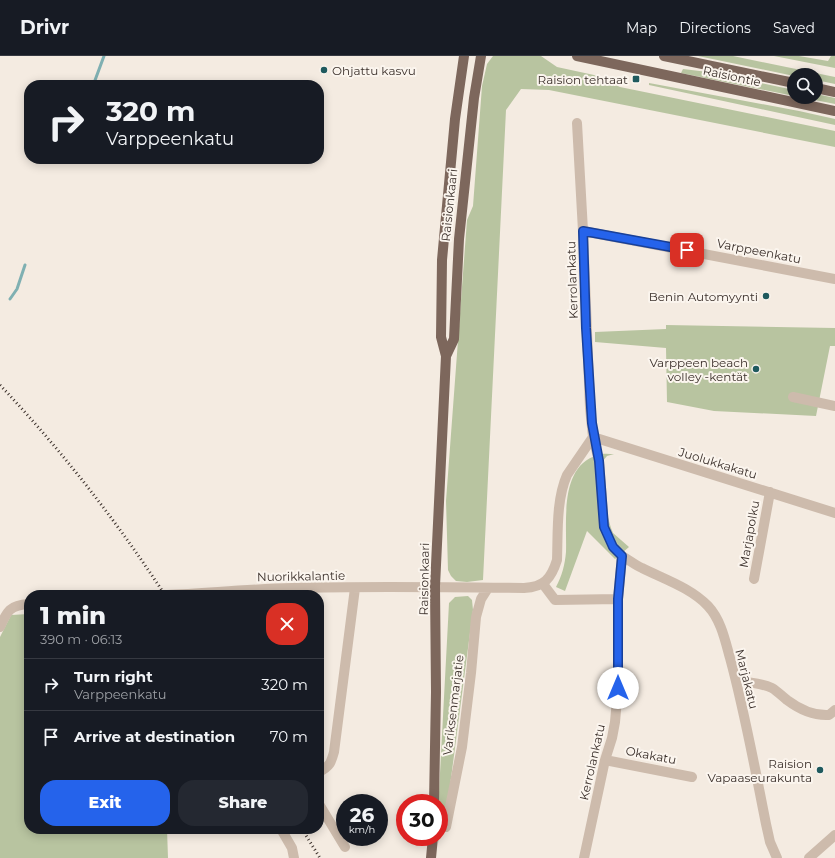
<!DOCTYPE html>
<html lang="en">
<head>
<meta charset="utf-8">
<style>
  :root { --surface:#171b24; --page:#242831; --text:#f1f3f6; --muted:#9ea1a6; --line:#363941; --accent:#2563eb }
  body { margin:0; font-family:Montserrat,sans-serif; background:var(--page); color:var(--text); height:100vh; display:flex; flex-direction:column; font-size:15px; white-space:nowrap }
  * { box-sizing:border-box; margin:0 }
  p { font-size:13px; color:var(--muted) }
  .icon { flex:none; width:22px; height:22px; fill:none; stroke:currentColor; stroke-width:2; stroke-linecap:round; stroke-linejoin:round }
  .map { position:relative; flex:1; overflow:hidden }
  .details { position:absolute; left:24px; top:534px; width:300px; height:244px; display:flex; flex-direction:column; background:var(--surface); border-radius:16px; box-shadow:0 2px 10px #0003 }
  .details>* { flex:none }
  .guide { position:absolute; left:24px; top:24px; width:300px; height:84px; border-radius:16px; box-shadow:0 2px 10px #0003; background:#171b24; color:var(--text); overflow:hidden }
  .buttons { position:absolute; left:787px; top:12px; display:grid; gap:8px }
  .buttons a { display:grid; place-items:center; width:36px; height:36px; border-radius:50%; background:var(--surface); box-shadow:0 2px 10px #0003; font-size:20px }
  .speed { position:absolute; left:336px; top:738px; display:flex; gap:8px; font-size:20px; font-weight:700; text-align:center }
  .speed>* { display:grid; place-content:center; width:52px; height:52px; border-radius:50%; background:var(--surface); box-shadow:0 2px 10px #0003; line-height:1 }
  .speed small { font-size:10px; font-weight:400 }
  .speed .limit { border:6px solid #d22; background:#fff; color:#111 }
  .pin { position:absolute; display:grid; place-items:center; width:34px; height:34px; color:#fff; margin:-17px; border-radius:8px; box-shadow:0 2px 6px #0006 }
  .me { position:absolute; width:44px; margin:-22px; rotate:0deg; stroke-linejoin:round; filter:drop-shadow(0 0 3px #0008) }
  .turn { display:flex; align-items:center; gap:14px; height:84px; padding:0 16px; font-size:18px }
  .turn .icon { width:52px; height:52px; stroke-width:2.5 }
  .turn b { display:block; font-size:28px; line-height:34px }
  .round { display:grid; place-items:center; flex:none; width:42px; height:42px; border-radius:16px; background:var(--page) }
  .overview { display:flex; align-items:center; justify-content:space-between; height:68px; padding:0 16px }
  h1 { font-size:24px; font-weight:800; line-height:30px }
  .button { display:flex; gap:8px; margin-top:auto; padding:8px 16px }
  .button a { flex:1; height:46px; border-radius:16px; background:var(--accent); color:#fff; font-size:16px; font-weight:800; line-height:46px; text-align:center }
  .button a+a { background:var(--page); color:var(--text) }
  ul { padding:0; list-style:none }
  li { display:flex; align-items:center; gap:12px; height:52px; padding:0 16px; border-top:1px solid var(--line) }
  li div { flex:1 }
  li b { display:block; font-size:15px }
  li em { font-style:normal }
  header { display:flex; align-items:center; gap:24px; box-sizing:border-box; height:56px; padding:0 20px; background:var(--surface); border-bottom:1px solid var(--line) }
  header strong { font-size:19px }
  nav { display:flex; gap:22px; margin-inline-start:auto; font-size:14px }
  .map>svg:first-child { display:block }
  .green { fill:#b8c4a0 }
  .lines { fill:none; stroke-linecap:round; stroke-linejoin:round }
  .stream { stroke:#7fb0b2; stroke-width:3 }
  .minor { stroke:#cdbbac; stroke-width:10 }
  .major { stroke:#7d675c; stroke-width:10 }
  .rail { stroke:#3b302b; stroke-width:3; stroke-dasharray:1 3; stroke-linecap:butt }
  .route-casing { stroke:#184099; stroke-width:10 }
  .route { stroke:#2563eb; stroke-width:7 }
  .poi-dot { fill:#1f5a5e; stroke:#fbf5ee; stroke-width:1.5 }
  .labels { text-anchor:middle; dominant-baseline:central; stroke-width:4; stroke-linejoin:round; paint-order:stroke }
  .poi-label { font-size:12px; fill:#3b302b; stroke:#fbf5ee; text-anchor:end }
  .street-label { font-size:12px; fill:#3b302b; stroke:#fbf5ee }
</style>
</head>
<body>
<header>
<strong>Drivr</strong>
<nav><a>Map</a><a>Directions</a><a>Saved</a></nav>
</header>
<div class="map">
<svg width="835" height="802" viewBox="0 0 835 802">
  <rect width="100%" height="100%" fill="#f4ebe1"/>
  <path class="green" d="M493 0H541L557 11 594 19 620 31 835 75V91L549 34 521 33 506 54 483 524 467 526 456 525 451 520 448 514 446 445 467 164 473 150 482 30 487 8Z
    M698 0H733L835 21V28L816 24V19L794 20Z
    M774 0H799L828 5 831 0H835V12Z
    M683 13 708 16 794 34V40L681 17Z
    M649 27 799 55 835 63V69L649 29Z
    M816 38 835 42V48L800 41H816Z
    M666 269 835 272V290H830L816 360 714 355 667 346 666 292 595 286V276L666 273Z
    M614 398 607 400 602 406 607 458 611 472 613 477 629 491 615 503 587 475 565 535 556 531C562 520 565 508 566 496 567 465 559 410 598 399 603 397 609 398 614 398Z
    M468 540 472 544 473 554 450 730 438 787 439 736 449 547 455 541Z
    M29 558V773H167L168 802H0V581L11 559Z"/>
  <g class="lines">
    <path class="stream" d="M94 27 104 0
      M10 243 17 233 25 209"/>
    <path class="minor" d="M577 67 583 175 590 352 593 381 599 405 604 471 613 491 622 500 618 543V632L615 666 612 682 605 704 584 802
      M583 175 835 223
      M793 341 835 350
      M622 500C629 504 635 509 642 512 664 523 691 532 708 550 721 564 725 584 730 602 745 657 755 713 766 768L770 786 777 802
      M754 523 770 436
      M543 528 555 544 618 543
      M167 539C209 537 251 533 292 532 369 530 447 531 524 532 544 531 551 523 557 504 558 477 556 444 567 419L593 381 835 457
      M0 571C7 555 10 549 29 548
      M736 625C748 626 761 627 772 632 777 635 782 640 787 644 799 653 813 660 829 659L835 654
      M605 704 692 721
      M319 716C330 710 331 707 334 696L355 532
      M319 748 345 791
      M446 771 462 691 471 617 476 561 481 543 488 532
      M281 773 292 792 294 802
      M809 802 835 779"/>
    <path class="major" d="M577 0 835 55
      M664 0 794 27
      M816 32 835 36
      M446 300 454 283 459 183 474 42 481 0
      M434 747 436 636 435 530 446 300 441 281 442 204 455 63 464 0
      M431 802 433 781"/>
    <path class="rail" d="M0 329C62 395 115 463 165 539
      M302 773 320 802"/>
  </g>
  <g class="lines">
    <g class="route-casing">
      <path id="route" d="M618 632V543L622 500 613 491 604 471 599 405 592 367 586 272 583 175 687 194"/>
    </g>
    <use href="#route" class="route"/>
  </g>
  <g class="poi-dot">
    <circle cx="324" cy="14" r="4"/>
    <rect x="632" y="19" width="8" height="8" rx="2"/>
    <circle cx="766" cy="240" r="4"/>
    <circle cx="756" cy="313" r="4"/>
    <circle cx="820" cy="714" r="4"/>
  </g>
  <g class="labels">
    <g class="poi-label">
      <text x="332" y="14" text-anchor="start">Ohjattu kasvu</text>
      <text x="628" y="23">Raision tehtaat</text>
      <text x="758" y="240">Benin Automyynti</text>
      <text x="748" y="306">Varppeen beach<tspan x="748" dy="14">volley -kentät</tspan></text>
      <text x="812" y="707">Raision<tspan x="812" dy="14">Vapaaseurakunta</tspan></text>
    </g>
    <g class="street-label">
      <text transform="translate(732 20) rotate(12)">Raisiontie</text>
      <text transform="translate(449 149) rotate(-84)">Raisionkaari</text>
      <text transform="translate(759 195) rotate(11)">Varppeenkatu</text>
      <text transform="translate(572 224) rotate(-92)">Kerrolankatu</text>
      <text transform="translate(718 407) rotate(17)">Juolukkakatu</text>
      <text transform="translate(749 478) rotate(-80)">Marjapolku</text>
      <text transform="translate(301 520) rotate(-1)">Nuorikkalantie</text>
      <text transform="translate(424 523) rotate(-89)">Raisionkaari</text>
      <text transform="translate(747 623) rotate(76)">Marjakatu</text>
      <text transform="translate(453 649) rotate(-83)">Variksenmarjatie</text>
      <text transform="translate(651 699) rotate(11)">Okakatu</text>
      <text transform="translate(592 706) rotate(-77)">Kerrolankatu</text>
    </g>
  </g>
</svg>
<div class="buttons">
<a><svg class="icon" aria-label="search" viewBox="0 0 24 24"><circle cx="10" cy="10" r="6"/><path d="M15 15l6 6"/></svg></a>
</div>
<div class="speed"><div>26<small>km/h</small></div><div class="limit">30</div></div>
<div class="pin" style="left:687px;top:194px;background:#d93025"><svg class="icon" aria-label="arrive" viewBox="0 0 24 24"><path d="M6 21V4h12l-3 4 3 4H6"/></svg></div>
<svg class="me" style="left:618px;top:632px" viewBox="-20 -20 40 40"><circle r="19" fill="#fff"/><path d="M0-13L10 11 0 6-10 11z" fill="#2563eb"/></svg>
<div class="guide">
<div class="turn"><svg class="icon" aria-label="right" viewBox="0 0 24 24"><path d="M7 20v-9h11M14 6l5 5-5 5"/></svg><div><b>320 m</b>Varppeenkatu</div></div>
</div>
<section class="details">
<div class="overview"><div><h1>1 min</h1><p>390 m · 06:13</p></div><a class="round" style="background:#d93025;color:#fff"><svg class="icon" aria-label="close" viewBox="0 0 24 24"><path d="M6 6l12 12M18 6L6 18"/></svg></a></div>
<ul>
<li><svg class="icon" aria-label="right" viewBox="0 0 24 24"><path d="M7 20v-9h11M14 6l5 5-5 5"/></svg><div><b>Turn right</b><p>Varppeenkatu</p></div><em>320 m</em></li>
<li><svg class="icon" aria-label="arrive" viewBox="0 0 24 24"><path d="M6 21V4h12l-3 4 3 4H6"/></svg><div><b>Arrive at destination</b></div><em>70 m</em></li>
</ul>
<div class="button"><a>Exit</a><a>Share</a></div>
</section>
</div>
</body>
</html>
